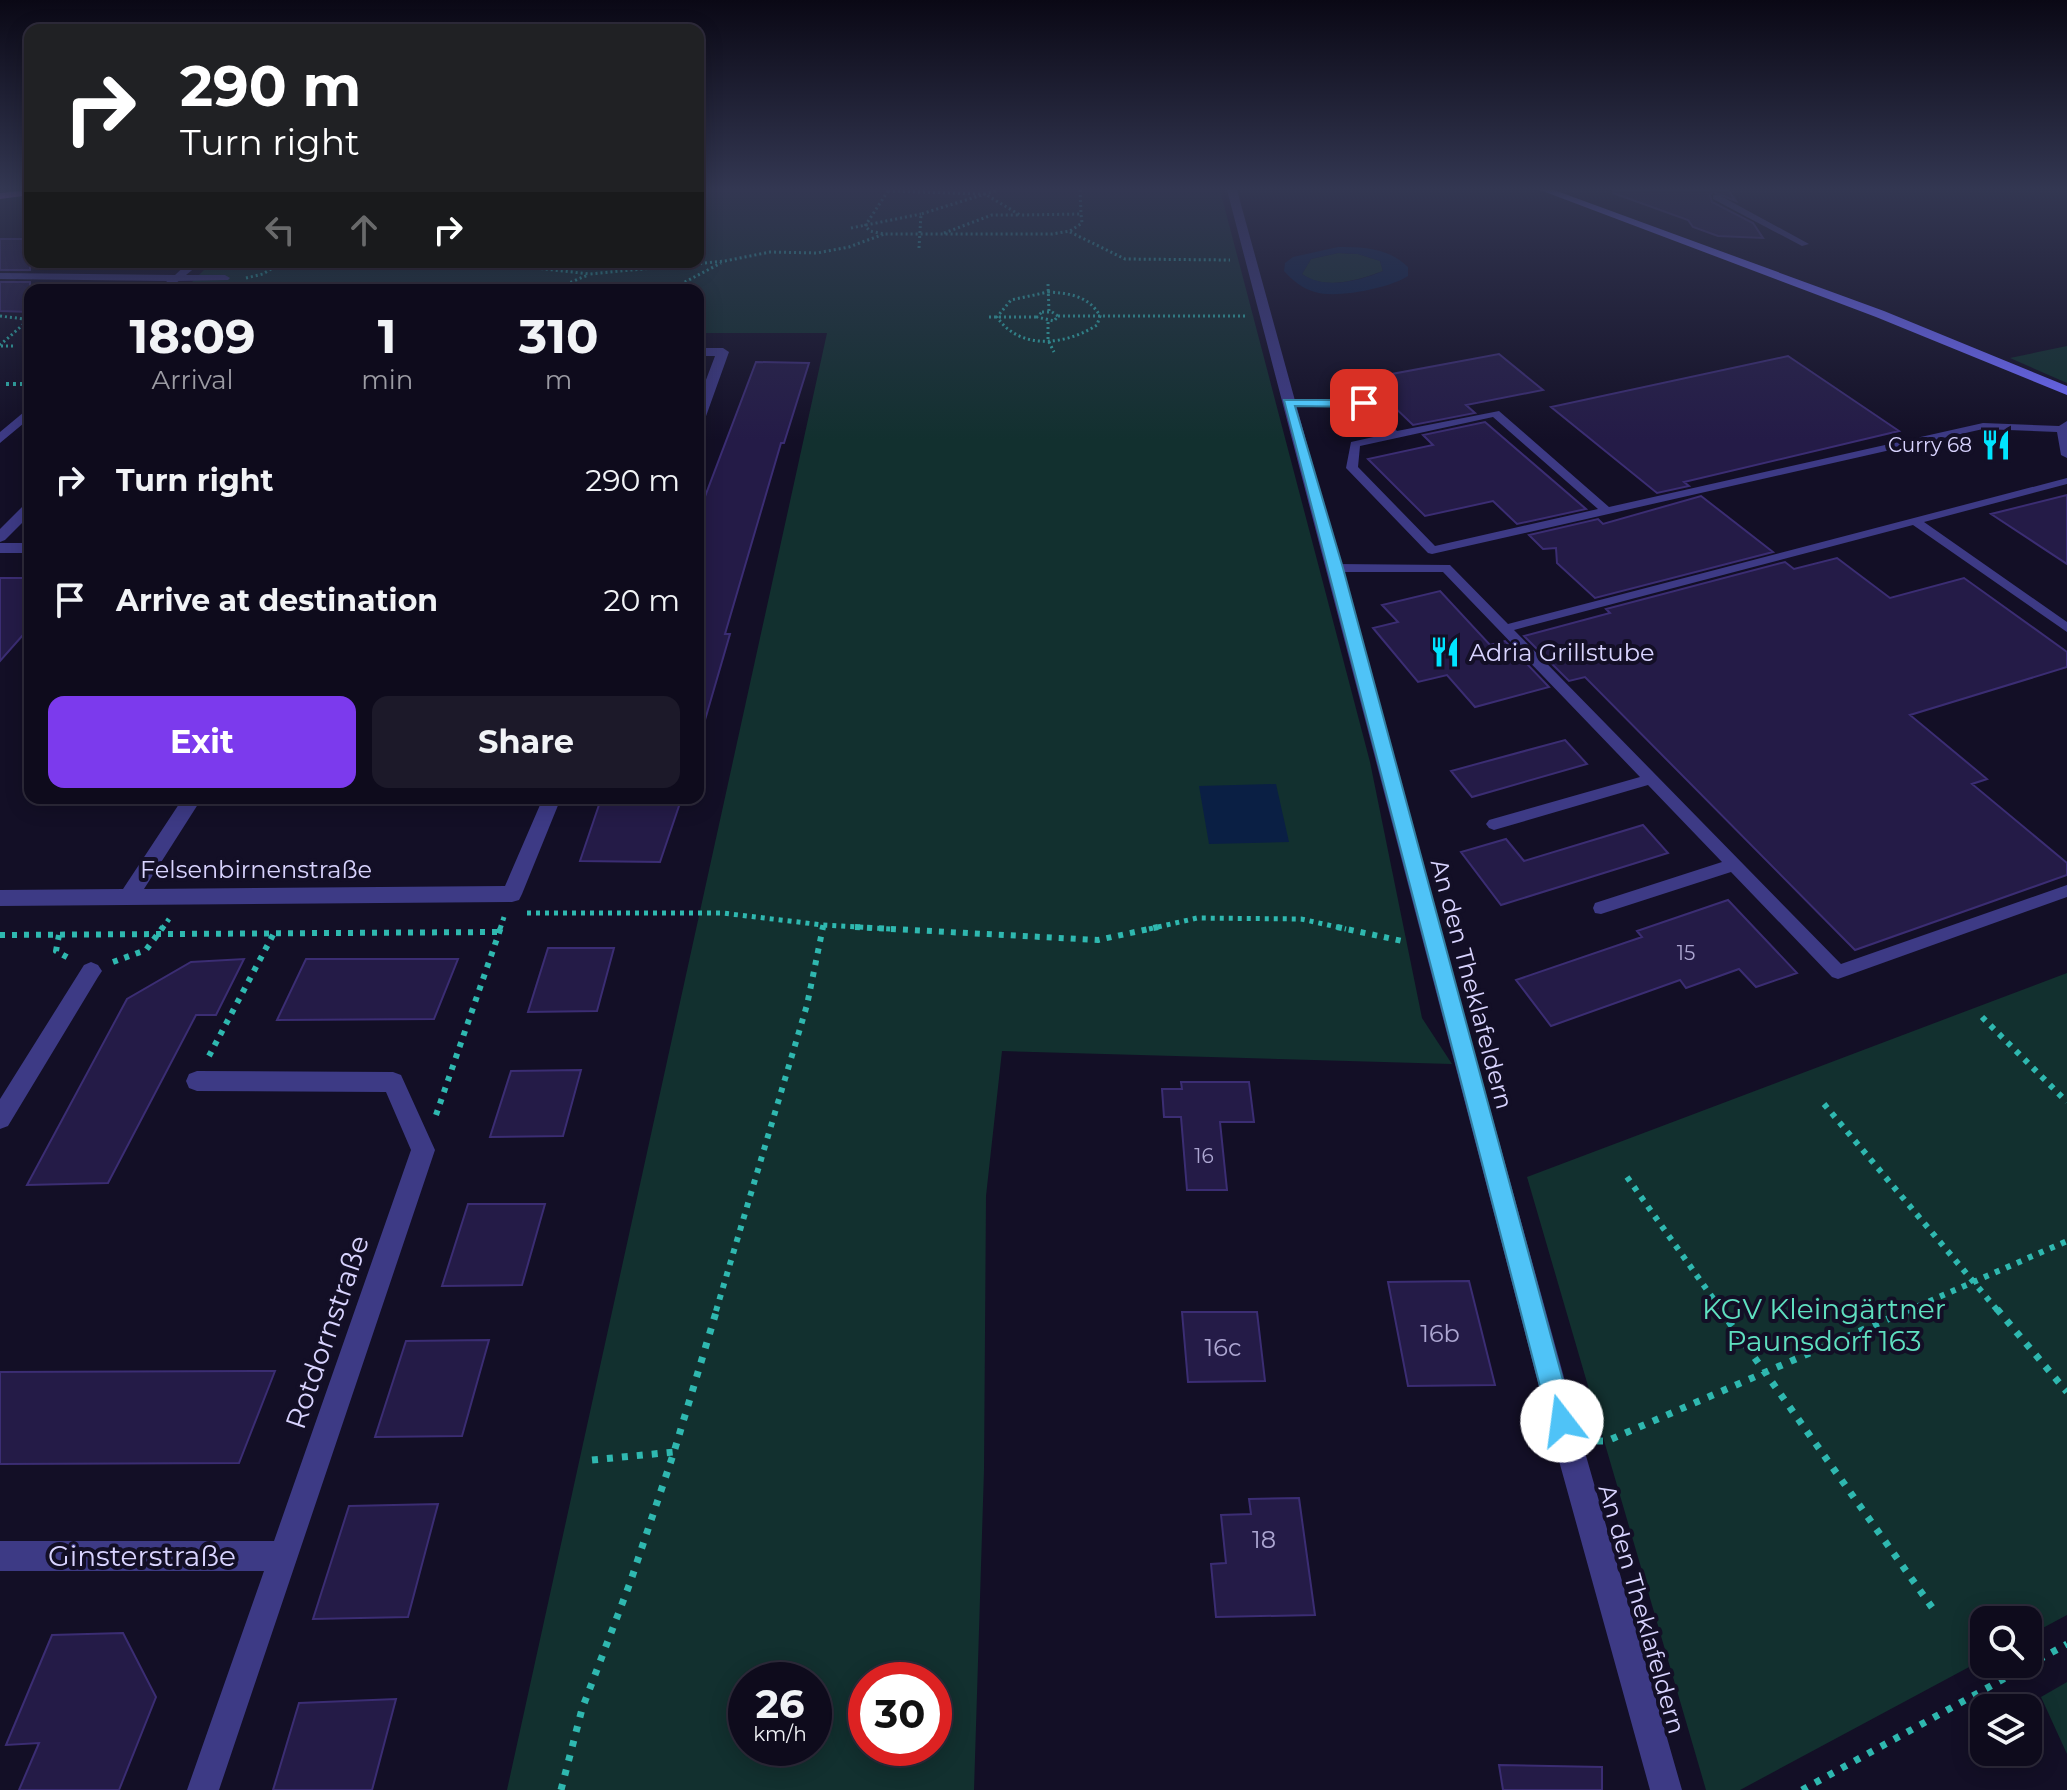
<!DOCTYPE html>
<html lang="en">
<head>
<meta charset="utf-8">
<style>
  :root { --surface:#0e0b1c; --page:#1c1929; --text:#f1f3f6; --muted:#9b9ba3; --line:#2e2b3b; --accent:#7c3aed }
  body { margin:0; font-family:Montserrat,sans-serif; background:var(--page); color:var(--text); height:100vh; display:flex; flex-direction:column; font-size:30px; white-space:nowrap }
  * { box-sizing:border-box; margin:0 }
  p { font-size:26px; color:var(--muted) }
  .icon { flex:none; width:44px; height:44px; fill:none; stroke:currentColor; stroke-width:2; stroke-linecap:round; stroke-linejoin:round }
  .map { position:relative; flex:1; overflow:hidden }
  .drawer { position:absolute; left:24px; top:284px; width:680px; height:520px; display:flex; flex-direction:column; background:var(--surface); border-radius:16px; box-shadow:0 4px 20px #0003,0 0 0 2px var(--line) }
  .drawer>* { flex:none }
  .top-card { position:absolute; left:24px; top:24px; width:680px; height:244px; border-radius:16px; box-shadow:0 4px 20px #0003,0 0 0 2px var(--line); background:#202124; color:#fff; overflow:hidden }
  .fabs { position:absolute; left:1970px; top:1606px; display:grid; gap:16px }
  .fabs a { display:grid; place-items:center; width:72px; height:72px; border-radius:16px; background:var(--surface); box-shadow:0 4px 20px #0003,0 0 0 2px var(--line); font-size:40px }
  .speed { position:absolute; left:728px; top:1662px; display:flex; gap:16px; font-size:40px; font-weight:700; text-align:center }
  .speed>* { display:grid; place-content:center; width:104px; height:104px; border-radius:50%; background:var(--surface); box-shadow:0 4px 20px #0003,0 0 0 2px var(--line); line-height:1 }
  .speed small { font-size:20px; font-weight:400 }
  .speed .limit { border:12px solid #d22; background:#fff; color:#111 }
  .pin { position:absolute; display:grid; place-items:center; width:68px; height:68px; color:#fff; margin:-34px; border-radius:16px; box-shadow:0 4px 12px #0006 }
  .me { position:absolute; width:88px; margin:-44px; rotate:345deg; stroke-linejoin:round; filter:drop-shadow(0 0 6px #0008) }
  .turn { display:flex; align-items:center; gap:28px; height:168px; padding:0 24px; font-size:36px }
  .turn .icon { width:104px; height:104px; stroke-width:2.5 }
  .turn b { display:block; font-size:56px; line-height:68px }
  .lanes { display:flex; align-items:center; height:76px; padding:0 24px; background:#0003; justify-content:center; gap:40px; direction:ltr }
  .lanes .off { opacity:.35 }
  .eta { display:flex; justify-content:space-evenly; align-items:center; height:136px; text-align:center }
  .eta b { font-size:48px; font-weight:700; line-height:56px }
  .primary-button { display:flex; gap:16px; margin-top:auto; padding:16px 24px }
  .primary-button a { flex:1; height:92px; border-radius:16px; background:var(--accent); color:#fff; font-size:32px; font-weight:700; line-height:92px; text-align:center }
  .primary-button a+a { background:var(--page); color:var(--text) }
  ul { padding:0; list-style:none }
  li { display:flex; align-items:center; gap:24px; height:120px; padding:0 24px }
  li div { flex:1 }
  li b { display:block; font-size:30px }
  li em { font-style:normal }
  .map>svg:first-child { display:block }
  .green { fill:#12302f; fill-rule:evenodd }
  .water { fill:#0a1f44; fill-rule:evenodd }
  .building { fill:#241b47; stroke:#3b2d73; stroke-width:2 }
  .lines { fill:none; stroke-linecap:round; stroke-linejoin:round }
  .path-far4 { stroke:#2fb8b0; stroke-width:3; stroke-dasharray:2 3; stroke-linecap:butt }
  .path-far3 { stroke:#2fb8b0; stroke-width:4; stroke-dasharray:3 4; stroke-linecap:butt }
  .path-far2 { stroke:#2fb8b0; stroke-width:5; stroke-dasharray:4 5; stroke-linecap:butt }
  .path-far1 { stroke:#2fb8b0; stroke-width:6; stroke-dasharray:5 7; stroke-linecap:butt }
  .path { stroke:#2fb8b0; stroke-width:7; stroke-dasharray:6 9; stroke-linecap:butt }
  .lane { fill:#3d3a85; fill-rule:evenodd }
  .street { fill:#3d3a85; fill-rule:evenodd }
  .secondary { fill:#6f6bff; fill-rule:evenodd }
  .primary { fill:#c25bff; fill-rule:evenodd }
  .route { fill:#4fc3f7; stroke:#337fa1; stroke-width:2 }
  .labels { text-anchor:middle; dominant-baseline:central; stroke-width:8; stroke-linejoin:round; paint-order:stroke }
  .far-poi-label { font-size:20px; fill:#d9d4ff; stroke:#130f26; text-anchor:end }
  .number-label { font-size:20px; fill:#aca6d1 }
  .poi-label { font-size:24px; fill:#d9d4ff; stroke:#130f26; text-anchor:start }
  .street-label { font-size:24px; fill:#d9d4ff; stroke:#130f26 }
  .near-number-label { font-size:24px; fill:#aca6d1 }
  .near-park-label { font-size:28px; fill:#5fe0c0; stroke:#130f26 }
  .near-street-label { font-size:28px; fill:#d9d4ff; stroke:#130f26 }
</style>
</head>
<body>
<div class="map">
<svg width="2067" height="1790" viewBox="0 0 2067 1790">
  <rect width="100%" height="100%" fill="#130f26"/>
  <path class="green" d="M698 190H1220L1370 762 1422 1018 1452 1064 1002 1051 986 1196 984 1470 974 1790H507L827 333H698V290H184L212 262H230L231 268 240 270 254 262H698ZM746 1680H814V1748H746ZM866 1680H934V1748H866Z
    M1338 253 1358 254 1380 261 1383 271C1358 280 1326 291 1302 274L1311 259Z
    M2067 346V383L2010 358Z
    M2067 973V1615L2028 1636V1620H1984V1659L1740 1790H1706L1527 1177Z
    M2067 1682V1754L2041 1697Z"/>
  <path class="water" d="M1338 247C1364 247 1389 248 1408 267V276C1390 288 1336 299 1315 292 1303 289 1292 280 1284 271L1285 263 1293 257ZM1338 253 1358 254 1380 261 1383 271C1359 281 1325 290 1302 274L1311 259Z
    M1276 784 1289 842 1209 844 1199 786Z"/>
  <path class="building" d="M1613 190H1728L1736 201 1713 192 1710 195 1712 202 1753 223 1763 238 1718 236 1693 227 1688 220 1613 193Z
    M0 239H30V270H0Z
    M0 282H30V312L0 311Z
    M1499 354 1543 390 1466 405 1475 413 1413 425 1365 379Z
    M1788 356 1899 431 1684 482 1689 486 1657 493 1551 407Z
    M756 362 809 363 784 443H781L725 634H730L705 720 698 719V515Z
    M1485 422 1586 509 1517 524 1493 501 1425 516 1368 459 1433 445 1423 435Z
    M2067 495V564L1991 514Z
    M1701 496 1773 552 1595 598 1557 563 1556 548 1543 549 1529 535 1598 519 1603 524Z
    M1837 558 1890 598 1964 578 2067 652V667L1910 715 1987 779 1972 784 2067 863V875L1855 950 1585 677 1569 681 1524 636 1610 613 1606 609 1785 562 1794 569Z
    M0 578H30V627L0 661Z
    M1440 591 1490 645 1505 641 1549 687 1475 707 1447 675 1418 682 1373 628 1398 622 1382 605Z
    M1565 740 1587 764 1472 797 1451 771Z
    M600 802 680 803 660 862 580 861Z
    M1643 825 1668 853 1501 905 1461 852 1506 839 1524 861Z
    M1728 900 1797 973 1756 987 1739 969 1686 988 1680 980 1551 1026 1516 980 1642 937 1637 931Z
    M548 948H614L597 1011 528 1012Z
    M244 959 216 1015H196L108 1183 27 1185 127 999 191 962Z
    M306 959H458L434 1019 277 1020Z
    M581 1070 563 1136 490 1137 511 1071Z
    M1181 1082H1249L1254 1122H1220L1227 1190H1187L1181 1117H1164L1162 1089H1182Z
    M468 1204H545L522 1285 442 1286Z
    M1469 1281 1495 1385 1408 1386 1388 1282Z
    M1182 1312H1257L1265 1381 1188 1382Z
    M489 1340 462 1436 375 1437 406 1341Z
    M275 1371 239 1463 0 1464V1372Z
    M1299 1498 1315 1615 1216 1617 1211 1564 1226 1563 1221 1515 1251 1514 1249 1499Z
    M438 1504 408 1617 313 1619 349 1506Z
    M123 1633 156 1697 119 1790H19L39 1743 6 1745 52 1635Z
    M396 1699 372 1790H273L299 1703Z
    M1499 1765 1602 1767V1790H1503Z"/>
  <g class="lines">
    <path class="path-far4" d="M1080 190 1081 214
      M888 191 985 194 1020 215 1081 214 1082 223 1070 231 1052 234H884L870 231 865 226Z
      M851 228 921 214
      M1070 232 1125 259 1230 260
      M944 233 992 215H1019
      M919 248 921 214 998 190
      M341 262 527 267 590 274 725 261 770 252 817 253 849 247 884 234
      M280 264 303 262
      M246 278 263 274 282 262
      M1048 284 1049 312
      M552 290 588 275
      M679 290 683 283 721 263
      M1048 292C1069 293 1089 296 1100 316L1097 325C1066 345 1020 351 997 317L1011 300Z
      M1042 312H1052L1058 316 1054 321 1037 317Z
      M0 316 24 319 25 323 0 345
      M1058 316H1245
      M989 317H1037
      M1048 322V340L1054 352
      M1 346H14"/>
    <path class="path-far3" d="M6 384H30"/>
    <path class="path-far2" d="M527 913H722L823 925 892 929
      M162 929 169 919
      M500 929 504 917
      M822 929 823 925
      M1149 929 1197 918 1301 919 1346 929"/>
    <path class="path-far1" d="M855 927 1098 940 1158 927
      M1337 927 1407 942
      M0 935 499 932
      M59 935 56 951 72 960
      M113 962 146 950 163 927
      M1982 1017 2067 1102
      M209 1056 274 933
      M1824 1104 1998 1311
      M436 1115 501 927
      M1627 1177 1722 1311
      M716 1311 807 1005 823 927
      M1907 1311 2067 1241"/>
    <path class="path" d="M1720 1309 1936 1613
      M1997 1309 2067 1392
      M1597 1441H1607L1911 1309
      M592 1460 674 1452
      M561 1790 582 1709 630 1583 674 1452 717 1309
      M1802 1790 2067 1644"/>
    <path class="lane" d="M1713 195H1719L1809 244 1802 246 1713 199Z
      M225 275 230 278 228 280 178 281 173 278 178 275Z
      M1288 399 1368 401 1397 431 1499 411 1609 507 1983 423 2059 426 2067 421V458L2061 455 2057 432 1983 429 1432 554 1428 553 1346 468 1351 442 1387 434 1361 406 1284 404 1283 402ZM1493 417 1598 509 1435 546 1358 467 1360 446Z
      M2067 478V484L1924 522 2067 622V632L1913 525 1514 630 1841 964 2067 885V897L1838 979 1832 977 1731 872 1601 914 1595 913 1593 908 1595 903 1722 862 1648 785 1494 830 1489 828 1486 824 1489 820 1640 777 1443 572H1336L1330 568 1336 564 1450 565 1508 624Z"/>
    <path class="street" d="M1227 190H1237L1576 1421 1682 1790H1650L1548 1421Z
      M189 262H202L170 288 164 285 167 281 0 279V273L175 275Z
      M698 348H723L729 352 705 419 698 423V401L715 356H698Z
      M30 407V418L0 443V432Z
      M30 503V515L5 540 0 542V529L25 504Z
      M0 543H30V553H0Z
      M183 798H202L144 889 505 886 543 798H561L522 894 519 900 512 902 0 906V890L123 889Z
      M91 962 98 965 102 971 98 977 8 1126 0 1129V1099L84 965Z
      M197 1071 393 1072 401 1075 435 1150 219 1790H187L264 1571H0V1541H274L411 1150 386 1092 197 1091 189 1088 186 1081 189 1074Z"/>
    <path class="secondary" d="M1540 190H1554L1884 311 2067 386V395L1876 317Z"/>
    <path class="primary" d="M30 190V195L0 199V193Z"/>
  </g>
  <linearGradient id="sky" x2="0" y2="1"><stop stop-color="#0a0815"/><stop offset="0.43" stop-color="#333752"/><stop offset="1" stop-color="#333752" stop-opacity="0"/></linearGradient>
  <rect width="2067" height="440" fill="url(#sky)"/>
  <path class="route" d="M1284 400H1364L1370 403 1364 407 1295 406 1343 568 1574 1421 1570 1429 1562 1433 1553 1429 1549 1421Z"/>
  <defs>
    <g id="restaurant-bare" transform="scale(2.4)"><path d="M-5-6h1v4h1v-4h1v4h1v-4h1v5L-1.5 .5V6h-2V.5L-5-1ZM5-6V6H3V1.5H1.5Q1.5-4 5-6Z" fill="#00e5ff" stroke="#130f26" stroke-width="2.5" paint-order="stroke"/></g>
  </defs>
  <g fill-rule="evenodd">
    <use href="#restaurant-bare" x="1996" y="445"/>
    <use href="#restaurant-bare" x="1445" y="652"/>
  </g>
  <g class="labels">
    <g class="far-poi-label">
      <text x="1972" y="445">Curry 68</text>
    </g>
    <g class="number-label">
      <text x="1686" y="953">15</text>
      <text x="1204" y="1156">16</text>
    </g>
    <g class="poi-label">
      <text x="1469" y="652">Adria Grillstube</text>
    </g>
    <g class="street-label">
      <text x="256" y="869">Felsenbirnenstraße</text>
      <text transform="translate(1472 984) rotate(75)">An den Theklafeldern</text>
      <text transform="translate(1642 1609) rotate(74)">An den Theklafeldern</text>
    </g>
    <g class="near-number-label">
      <text x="1440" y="1333">16b</text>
      <text x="1223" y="1347">16c</text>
      <text x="1264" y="1539">18</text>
    </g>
    <g class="near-park-label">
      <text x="1824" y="1309">KGV Kleingärtner<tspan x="1824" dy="32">Paunsdorf 163</tspan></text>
    </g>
    <g class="near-street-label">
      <text transform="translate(327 1332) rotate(-71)">Rotdornstraße</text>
      <text x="142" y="1556">Ginsterstraße</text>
    </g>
  </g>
</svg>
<div class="fabs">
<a><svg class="icon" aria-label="search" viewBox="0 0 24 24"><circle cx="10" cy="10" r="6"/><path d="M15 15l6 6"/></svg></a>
<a><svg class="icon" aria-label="layers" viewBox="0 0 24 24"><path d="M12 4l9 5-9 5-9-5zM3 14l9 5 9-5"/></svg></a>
</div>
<div class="speed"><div>26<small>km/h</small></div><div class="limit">30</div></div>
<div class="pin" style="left:1364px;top:403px;background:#d93025"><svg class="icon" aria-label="arrive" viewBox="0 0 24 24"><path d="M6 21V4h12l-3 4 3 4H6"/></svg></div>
<svg class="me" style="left:1562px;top:1421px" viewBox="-20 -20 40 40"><circle r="19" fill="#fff"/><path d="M0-13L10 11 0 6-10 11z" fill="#4fc3f7"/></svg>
<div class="top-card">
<div class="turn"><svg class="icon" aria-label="right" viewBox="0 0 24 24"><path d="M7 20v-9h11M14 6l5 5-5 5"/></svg><div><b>290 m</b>Turn right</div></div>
<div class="lanes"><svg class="icon off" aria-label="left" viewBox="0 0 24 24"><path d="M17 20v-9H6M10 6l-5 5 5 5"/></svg><svg class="icon off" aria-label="ahead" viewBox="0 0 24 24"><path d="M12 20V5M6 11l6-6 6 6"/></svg><svg class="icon" aria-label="right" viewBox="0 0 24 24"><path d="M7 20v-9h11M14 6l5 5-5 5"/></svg></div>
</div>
<section class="drawer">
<div class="eta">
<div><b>18:09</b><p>Arrival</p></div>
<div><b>1</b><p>min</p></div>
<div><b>310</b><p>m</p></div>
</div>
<ul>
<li><svg class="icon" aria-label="right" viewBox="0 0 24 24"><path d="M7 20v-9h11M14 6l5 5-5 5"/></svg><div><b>Turn right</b></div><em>290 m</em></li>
<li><svg class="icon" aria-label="arrive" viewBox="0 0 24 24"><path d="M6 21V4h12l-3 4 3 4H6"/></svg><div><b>Arrive at destination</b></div><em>20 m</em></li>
</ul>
<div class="primary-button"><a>Exit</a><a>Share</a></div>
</section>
</div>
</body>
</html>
